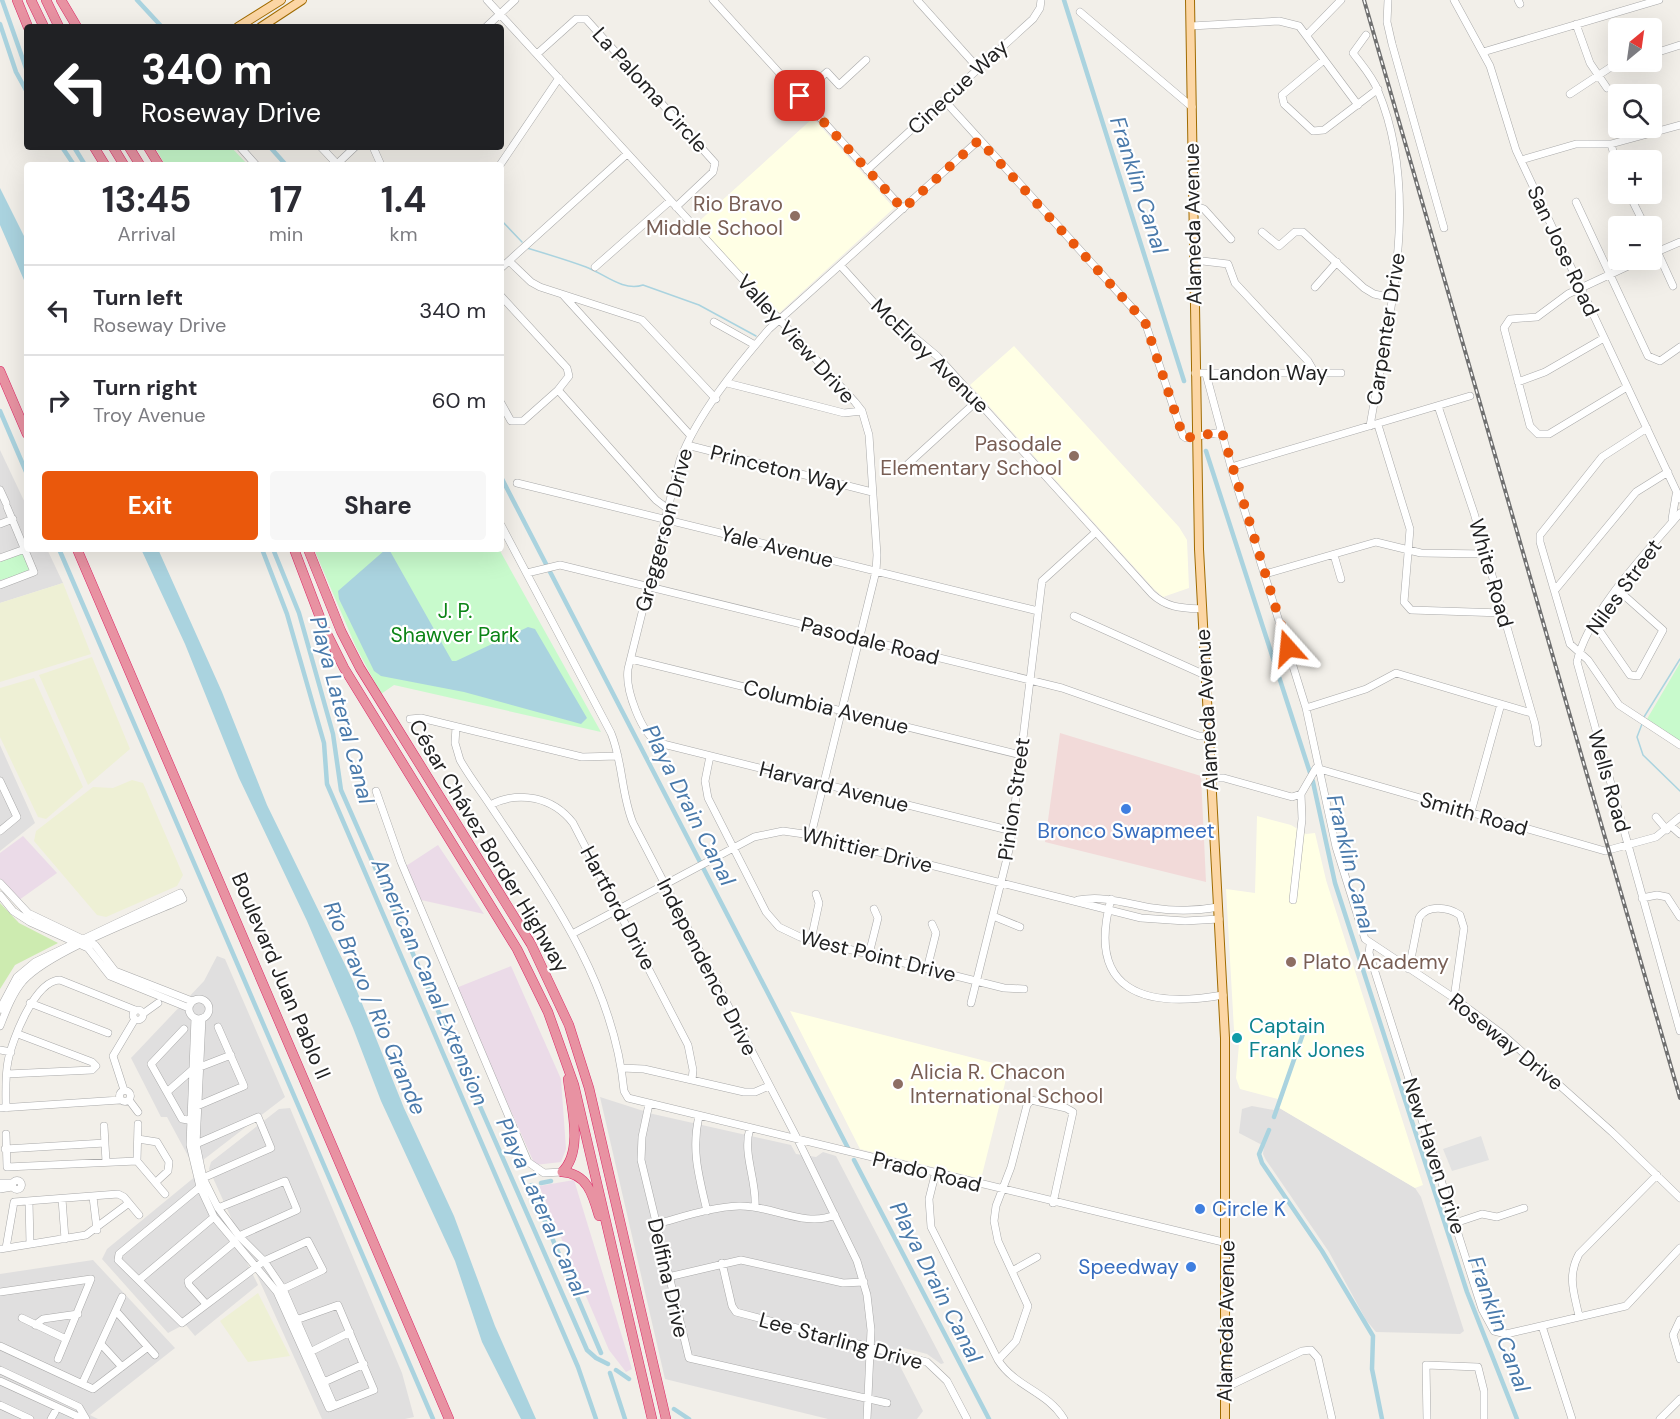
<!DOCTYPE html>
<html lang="en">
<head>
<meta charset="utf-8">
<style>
  :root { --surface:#fff; --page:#f7f7f7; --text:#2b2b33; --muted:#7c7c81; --line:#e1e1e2; --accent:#ea580c }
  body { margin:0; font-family:"DM Sans",sans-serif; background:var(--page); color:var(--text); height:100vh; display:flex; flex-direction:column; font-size:22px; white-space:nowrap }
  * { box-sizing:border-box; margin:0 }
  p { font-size:20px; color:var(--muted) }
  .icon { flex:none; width:33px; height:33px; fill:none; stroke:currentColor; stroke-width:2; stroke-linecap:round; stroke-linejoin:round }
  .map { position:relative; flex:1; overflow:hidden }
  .details { position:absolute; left:24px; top:162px; width:480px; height:390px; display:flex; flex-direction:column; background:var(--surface); border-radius:6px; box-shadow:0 6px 24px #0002 }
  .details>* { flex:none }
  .top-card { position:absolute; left:24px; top:24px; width:480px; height:126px; border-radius:6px; box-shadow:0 6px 24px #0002; background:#202124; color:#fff; overflow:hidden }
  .needle { width:39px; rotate:29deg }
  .fabs { position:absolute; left:1608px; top:18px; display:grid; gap:12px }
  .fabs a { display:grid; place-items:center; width:54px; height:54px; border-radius:6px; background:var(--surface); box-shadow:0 6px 24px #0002; font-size:30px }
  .pin { position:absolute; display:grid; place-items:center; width:51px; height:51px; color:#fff; margin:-26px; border-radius:12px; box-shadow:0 3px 9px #0006 }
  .me { position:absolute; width:66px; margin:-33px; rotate:342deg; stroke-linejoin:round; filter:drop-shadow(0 0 4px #0008) }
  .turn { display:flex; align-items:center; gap:21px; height:126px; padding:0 18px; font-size:27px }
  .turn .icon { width:78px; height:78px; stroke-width:2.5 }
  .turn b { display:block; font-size:42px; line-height:51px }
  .eta { display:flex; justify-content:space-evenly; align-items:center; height:102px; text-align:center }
  .eta b { font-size:36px; font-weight:700; line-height:42px }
  .button { display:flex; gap:12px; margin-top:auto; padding:12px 18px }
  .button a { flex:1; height:69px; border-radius:6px; background:var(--accent); color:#fff; font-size:24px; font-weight:700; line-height:69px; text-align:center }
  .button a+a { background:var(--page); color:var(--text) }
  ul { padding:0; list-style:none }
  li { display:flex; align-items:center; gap:18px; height:90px; padding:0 18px; border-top:2px solid var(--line) }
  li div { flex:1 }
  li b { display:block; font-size:22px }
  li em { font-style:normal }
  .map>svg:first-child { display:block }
  .residential { fill:#e0dfdf }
  .commercial { fill:#f2dad9 }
  .industrial { fill:#ebdbe8 }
  .education { fill:#ffffe5 }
  .farmland { fill:#eef0d5 }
  .grass { fill:#cdebb0 }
  .park { fill:#c8facc }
  .parking { fill:#e2e2e2 }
  .water { fill:#aad3df }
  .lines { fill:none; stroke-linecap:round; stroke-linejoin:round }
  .stream { stroke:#aad3df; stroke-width:1.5 }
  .canal { stroke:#aad3df; stroke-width:4.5 }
  .minor-casing { stroke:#a9a9a9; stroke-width:8 }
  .major-casing { stroke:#a06b00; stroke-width:10 }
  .highway-casing { stroke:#dc2a67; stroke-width:10 }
  .minor { stroke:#fff; stroke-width:7 }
  .major { stroke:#fcd6a4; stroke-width:8 }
  .highway { stroke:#e892a2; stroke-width:9 }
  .rail-casing { stroke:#707070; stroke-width:4 }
  .rail { stroke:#fff; stroke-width:1.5; stroke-dasharray:4.5; stroke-linecap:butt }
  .route { stroke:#ea580c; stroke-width:10; stroke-dasharray:0 18 }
  .education-dot { fill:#8d6e63; stroke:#fff; stroke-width:2 }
  .shop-dot { fill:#3f7fe0; stroke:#fff; stroke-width:2 }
  .culture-dot { fill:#0f9aa8; stroke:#fff; stroke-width:2 }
  .labels { text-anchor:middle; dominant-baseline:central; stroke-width:4.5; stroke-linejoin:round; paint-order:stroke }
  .street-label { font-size:21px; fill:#222; stroke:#fff }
  .education-label { font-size:21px; fill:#785e54; stroke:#fff; text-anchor:end }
  .park-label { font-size:21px; fill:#0c8416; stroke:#fff }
  .shop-label { font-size:21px; fill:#366cbe; stroke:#fff }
  .culture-label { font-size:21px; fill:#0d838f; stroke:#fff; text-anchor:start }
  .water-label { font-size:22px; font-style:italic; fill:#4a7aab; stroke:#fff }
</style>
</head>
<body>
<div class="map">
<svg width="1680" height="1419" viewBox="0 0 1680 1419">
  <rect width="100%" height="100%" fill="#f2efe9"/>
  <path class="residential" d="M0 450 27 507V549H47L63 583 0 603Z
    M0 745 35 823 0 851Z
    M217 956 225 959 285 1097 194 1167 167 1117H161L131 1058 204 981Z
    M600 1097 653 1114 791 1145 796 1154 816 1157 823 1152 836 1156 944 1363 941 1364 927 1354 904 1348 900 1366 923 1411 917 1419H828L665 1379Z
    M1252 1106 1274 1110 1276 1106 1415 1188 1421 1197 1464 1331 1460 1334 1376 1332 1366 1320 1329 1252 1266 1160 1263 1154 1264 1146 1239 1133 1242 1109Z
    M290 1108 402 1373 414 1417 405 1419H322L209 1169 211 1162 279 1109Z
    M202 1171 258 1285 195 1336 185 1324 168 1333 102 1259 107 1249Z
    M93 1260 175 1348 90 1415 98 1419H0V1274Z"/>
  <path class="commercial" d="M1060 733 1201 776 1206 882 1045 842Z"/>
  <path class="industrial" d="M23 836 57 873 19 900 0 879V853Z
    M438 845 484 914 421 900 406 866Z
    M511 966 561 1079 566 1149 561 1162 535 1165 456 988Z
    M574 1180 632 1369 626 1372 609 1350 539 1186Z"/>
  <path class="education" d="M813 118 894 208 778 314 696 224Z
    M1014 346 1179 527 1187 540 1189 588 1163 597 1154 589 970 385Z
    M1257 816 1291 825 1306 834 1315 833 1326 880 1423 1185 1415 1188 1276 1106 1278 1099 1240 1089 1236 1078 1240 1033 1234 1030 1226 889 1255 893Z
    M790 1011 1009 1067 981 1179 860 1149Z"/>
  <path class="farmland" d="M63 583 91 654 0 682V603Z
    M92 657 130 749 88 785 39 675Z
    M34 678 83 787 46 819 38 817 0 737V688Z
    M132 780 143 783 183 875 177 886 106 917 97 915 34 841 36 831 93 787 113 788Z
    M258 1293 290 1356 248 1362 220 1321Z"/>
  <path class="grass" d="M0 903 19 923 58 943 15 965 0 989Z"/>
  <path class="park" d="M155 147H231L248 165H165Z
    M314 549H499L601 732 394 685 381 694 356 647Z
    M24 553 31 572 0 580V561Z
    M1680 663V741L1647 719Z"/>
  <path class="parking" d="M1481 1136 1489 1160 1452 1171 1443 1149Z"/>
  <path class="water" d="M0 188 27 242V287L0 225Z
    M141 549H158L222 692 267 805 353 981 404 1108 454 1216 495 1326 536 1419H521L482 1342 455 1261 381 1101 353 1028 307 921 239 778 185 644Z
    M385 550 390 551 452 661H456L528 627 535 629 587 718 581 724 464 692 381 676 374 671 339 599 338 591Z"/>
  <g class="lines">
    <path class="stream" d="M501 220 522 242
      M527 248C547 254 567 260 586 267 603 273 623 292 643 285L699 305 756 336
      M1644 717 1680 659
      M1642 724 1637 737 1643 755 1680 791"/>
    <path class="canal" d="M2 0 27 71
      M137 0 162 27
      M1064 0 1184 381
      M0 24 16 72 27 92
      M62 147 74 165
      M74 147 85 165
      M270 147 286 165
      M0 411 27 474
      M1206 451 1313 782 1335 883 1467 1292 1517 1419
      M501 477 848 1148
      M59 549 433 1419
      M262 549 287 614 324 743 327 784 578 1367 596 1419
      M273 549 299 613 333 734 341 790 587 1350 596 1358 608 1364
      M1274 1117 1305 1028
      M1269 1130 1259 1154 1262 1163 1322 1251 1373 1336 1372 1369 1382 1419
      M854 1160 989 1419
      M541 1183 551 1181
      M532 1185 530 1186 601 1353
      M616 1370 629 1379
      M610 1373 625 1419
      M674 1409 689 1419"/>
    <g class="minor-casing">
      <path id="minor" d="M487 0 855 402 862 411 869 435 877 555 876 571 811 835
        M713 0 903 209
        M917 0 978 68
        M1388 0 1387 22 1392 44 1444 228
        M1454 0 1490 66 1516 150 1680 499
        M1518 0 1520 4
        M1080 12 1192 107
        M1576 24 1590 63 1607 88
        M1191 26 1279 21 1299 26 1358 105
        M486 27 515 0
        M1307 35 1341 0
        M1366 35 1353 53C1361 64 1373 77 1378 91 1422 196 1388 319 1370 426
        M1483 52 1659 0
        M537 54 576 19H586L715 163 713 172 676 207
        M1652 54 1680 45
        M1324 60 1282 95 1284 104 1313 131 1324 130 1378 89
        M1570 94 1611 67 1626 62
        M800 96 827 72 839 85 866 60
        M944 100 1145 322 1183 436 1186 438 1222 432
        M979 140 769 329C737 366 697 415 680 460L628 669C625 689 641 734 659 743L1012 831
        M1611 144 1618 169
        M240 147 256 165
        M321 147 337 164
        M373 147 381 165
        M1521 160 1576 144H1611L1680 125
        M336 165 355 147
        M500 165 559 78
        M867 170 1033 19 1040 8 1041 0
        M1629 194 1645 226
        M1576 202 1648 356 1660 361 1680 347
        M1193 205 1204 209 1231 239
        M1262 232 1279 246 1295 232H1303L1364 288 1374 294 1392 298
        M1652 240 1673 286
        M1652 254 1680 242
        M1194 260 1228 264 1235 283 1308 361 1315 373
        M509 261 531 282 540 287 642 320 716 399
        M840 265 876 305 937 356 1152 594C1167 608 1182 608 1202 609
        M595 267 670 201
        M501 268 627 154
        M1315 287 1337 262
        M501 296 567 368 569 376 558 390 523 421H511L501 403
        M564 296 691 436
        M714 322 755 345
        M1195 373H1341
        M1206 374 1231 467 1306 708 1336 847 1365 939 1454 998 1502 1034 1612 1132 1680 1198
        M1518 382 1545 372 1604 338
        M727 383 844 413 862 411
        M1627 387 1549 434H1538L1530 426 1504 328 1510 319 1537 317 1568 294 1641 260
        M558 390 656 500 668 509
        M1438 406 1474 513 1535 724 1538 743
        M1378 425 1410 529 1404 602 1411 610 1503 613
        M1647 428 1602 457 1540 535V542L1570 644 1588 660 1619 705 1680 745
        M687 445 872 492
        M908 464 978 400
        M1231 467 1470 396
        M517 483 1038 611
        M0 490 6 503
        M1680 513C1648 551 1587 614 1577 662L1680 1031
        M1672 519 1676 495
        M0 524 13 519
        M501 525 611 733C623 762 621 794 633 823L798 1140 857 1261 867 1295 871 1330 867 1419
        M1334 555 1341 579
        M0 558 25 549
        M527 573 560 565 1062 688 1199 736H1208
        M1265 574 1376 542 1421 553 1485 554
        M0 585 34 572 7 507
        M1555 590 1636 492 1668 472
        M1074 616 1205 675
        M1594 623 1630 675 1638 676 1663 630 1618 590
        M631 659 1021 755
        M1306 708 1366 689 1396 673 1531 713
        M410 719 421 718 582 757 618 756
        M456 727 455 743 460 760C469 776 480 790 490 805 549 893 614 983 624 1091L628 1098 1227 1243
        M710 756 705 781 708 798 766 912 779 927 800 937 1004 988 1024 989
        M1211 778H1224L1292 797 1301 794
        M0 781 17 817 0 831
        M376 791 401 862 528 1162 544 1173 562 1172
        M490 805C519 790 553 797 573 823L688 1045 693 1070 692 1080
        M1471 812 1501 704
        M1656 817 1667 830
        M1671 826 1680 834
        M0 883 28 913 95 945 115 971 192 1001
        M0 895 13 911 30 922 88 948 110 976 189 1008
        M1642 898 1657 895 1667 897 1680 917
        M1111 899C1086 991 1144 1009 1223 995
        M1078 900C1105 895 1127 904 1153 908 1174 911 1197 911 1218 907
        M1293 900 1302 819 1301 794 1316 768 1605 851 1656 837 1680 817
        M993 916 1020 927
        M572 934 754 837 783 831 811 835 1141 918 1185 921 1219 919
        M811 940 819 903 816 894
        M1370 945 1369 953 1473 1281 1482 1309 1494 1331 1506 1334 1626 1306 1680 1248
        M869 954 878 918 874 909
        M927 969 936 933 932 924
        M1409 969 1419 918C1427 904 1448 907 1460 915L1464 928 1454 998
        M189 1009a10 10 0 1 1 20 0a10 10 0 1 1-20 0Z
        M30 1003 108 1033
        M971 1003 1010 846 1042 581 1096 532
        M0 1009 17 977 35 962 180 893 183 899C143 917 50 951 23 981 12 994 6 1011 0 1026
        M133 1015a5 5 0 1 1 10 0a5 5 0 1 1-10 0Z
        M144 1013 158 1003
        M195 1018 190 1145 200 1187 214 1217 277 1292 329 1408 374 1390 338 1305 296 1320
        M202 1018 196 1144 203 1178 218 1208 239 1236 264 1261 283 1289 334 1406
        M184 1029 151 1064 182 1119 194 1121
        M0 1050 11 1052
        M200 1067 231 1055
        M622 1068 644 1069 744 1092H755L769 1086
        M7 1074 92 1070 96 1066 92 1062 18 1034
        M124 1090 113 1056 135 1019
        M119.5 1096a5.5 5.5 0 1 1 11 0a5.5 5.5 0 1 1-11 0Z
        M167 1092 192 1070
        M129 1100 138 1112
        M649 1104 642 1137 641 1160 689 1358 887 1403
        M197 1106 244 1086 218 1027
        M0 1108 120 1100
        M6 1108C6 1093 5 1076 8 1061 12 1040 35 980 60 980L135 1010
        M699 1116C691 1150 699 1177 707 1211
        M104 1126 106 1162
        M750 1128C742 1154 757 1180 755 1207
        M6 1134 7 1167 137 1161 165 1194
        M138 1139 157 1142 169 1162 168 1171 156 1182
        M196 1144 258 1117 271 1148 203 1178
        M5 1149 105 1143
        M137 1161 138 1124
        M935 1175 929 1199 931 1227 998 1360C1015 1387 1047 1391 1064 1419
        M12.5 1185a4.5 4.5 0 1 1 9 0a4.5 4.5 0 1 1-9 0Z
        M0 1183H13
        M200 1187 119 1254 118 1260 182 1323 264 1261 308 1241 323 1270 283 1289
        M0 1189 12 1187
        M93 1197 97 1230
        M62 1199 65 1239
        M29 1201 30 1244
        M218 1208 285 1181 297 1210 239 1236
        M1455 1223 1482 1214 1497 1217 1524 1208
        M656 1224C683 1217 711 1207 739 1206 772 1205 804 1228 835 1215
        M6 1248 14 1202 118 1194 124 1197 139 1215
        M0 1249 86 1235 129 1203
        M722 1263 732 1306 736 1312 927 1362 947 1381 967 1419
        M1012 1271 1037 1257
        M668 1277 741 1260 843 1283 864 1282
        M139 1280 214 1217
        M0 1292 91 1279 58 1359
        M206 1304 189 1285 188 1281 235 1242
        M116 1311 155 1355
        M1579 1316C1574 1293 1567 1276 1579 1254L1657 1175
        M22 1318 66 1339
        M1680 1320 1673 1335 1680 1359
        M35 1325 43 1319 78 1314
        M1542 1326 1572 1419
        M101 1344 122 1367
        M0 1346 93 1389 148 1347
        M310 1352 350 1332
        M998 1360 1016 1341 1028 1306 998 1241 994 1221 996 1206 1011 1167 1027 1105 1031 1100 1066 1108 1073 1112 1053 1203
        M0 1370 79 1407 86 1419
        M0 1381 83 1419
        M324 1382 364 1364
        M82 1384 122 1297
        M1225 1388 1302 1351 1311 1350 1318 1358 1332 1419
        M0 1405 30 1419
        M51 1419 55 1412
        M1427 1419 1426 1365 1478 1367 1484 1391V1419
        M1660 1419 1680 1399"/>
    </g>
    <g class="major-casing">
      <path id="major" d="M1190 0 1199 549 1225 1038V1419
        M238 27 281 0
        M261 27 302 0"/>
    </g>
    <g class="highway-casing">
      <path id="highway" d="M17 0 28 27
        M31 0 44 27
        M46 0 59 27
        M61 0 77 27
        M94 147 105 165
        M113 147 124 165
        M129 147 140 165
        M148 147 159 165
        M0 371 27 434
        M77 549 449 1419
        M294 549 324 628 344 668 517 949 548 1012 574 1085 652 1419
        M308 549 341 631 360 668 531 944 569 1025 589 1088 666 1419
        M562 1172C587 1173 593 1195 599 1216
        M562 1172C584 1151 571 1106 568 1079"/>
    </g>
    <use href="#minor" class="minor"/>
    <use href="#major" class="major"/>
    <use href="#highway" class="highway"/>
    <g class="rail-casing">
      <path id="rail" d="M1364 0 1680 1098"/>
    </g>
    <use href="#rail" class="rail"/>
  </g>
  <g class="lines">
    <path class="route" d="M800 96 903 209 979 140 1145 322 1183 436 1185 438 1222 432 1288 648"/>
  </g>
  <g class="education-dot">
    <circle cx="795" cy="216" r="6"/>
    <circle cx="1074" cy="456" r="6"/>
    <circle cx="1291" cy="962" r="6"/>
    <circle cx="898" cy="1084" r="6"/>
  </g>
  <g class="shop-dot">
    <circle cx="1126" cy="809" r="6"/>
    <circle cx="1200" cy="1209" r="6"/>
    <circle cx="1191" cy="1267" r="6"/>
  </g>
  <circle class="culture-dot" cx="1237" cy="1038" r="6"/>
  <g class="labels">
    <g class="street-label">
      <text transform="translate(958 87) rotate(-43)">Cinecue Way</text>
      <text transform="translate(650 90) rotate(48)">La Paloma Circle</text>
      <text transform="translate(1193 224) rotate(-91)">Alameda Avenue</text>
      <text transform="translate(1563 251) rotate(65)">San Jose Road</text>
      <text transform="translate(1386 329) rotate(-81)">Carpenter Drive</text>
      <text transform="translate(796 339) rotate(48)">Valley View Drive</text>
      <text transform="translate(930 356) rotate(44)">McElroy Avenue</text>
      <text x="1268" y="373">Landon Way</text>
      <text transform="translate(779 469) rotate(14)">Princeton Way</text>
      <text transform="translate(664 530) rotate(-75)">Greggerson Drive</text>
      <text transform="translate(777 547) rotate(14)">Yale Avenue</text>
      <text transform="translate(1491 573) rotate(74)">White Road</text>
      <text transform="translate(1624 587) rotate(-54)">Niles Street</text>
      <text transform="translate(870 641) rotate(14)">Pasodale Road</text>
      <text transform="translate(826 707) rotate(14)">Columbia Avenue</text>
      <text transform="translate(1207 710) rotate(-93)">Alameda Avenue</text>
      <text transform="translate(1609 781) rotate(74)">Wells Road</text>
      <text transform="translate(834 787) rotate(14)">Harvard Avenue</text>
      <text transform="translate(1014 799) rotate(-82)">Pinion Street</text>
      <text transform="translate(1474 814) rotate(16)">Smith Road</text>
      <text transform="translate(489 846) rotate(59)">César Chávez Border Highway</text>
      <text transform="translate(867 850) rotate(14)">Whittier Drive</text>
      <text transform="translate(618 908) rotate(62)">Hartford Drive</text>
      <text transform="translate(878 956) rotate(14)">West Point Drive</text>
      <text transform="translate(707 967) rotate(63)">Independence Drive</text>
      <text transform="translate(281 976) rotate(67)">Boulevard Juan Pablo II</text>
      <text transform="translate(1506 1042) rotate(39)">Roseway Drive</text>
      <text transform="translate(1434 1156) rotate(72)">New Haven Drive</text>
      <text transform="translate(927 1172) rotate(14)">Prado Road</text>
      <text transform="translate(668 1278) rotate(77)">Delfina Drive</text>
      <text transform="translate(1226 1321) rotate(-89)">Alameda Avenue</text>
      <text transform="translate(841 1341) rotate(15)">Lee Starling Drive</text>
    </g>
    <g class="education-label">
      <text x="783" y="204">Rio Bravo<tspan x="783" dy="24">Middle School</tspan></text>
      <text x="1062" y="444">Pasodale<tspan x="1062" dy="24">Elementary School</tspan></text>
      <text x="1303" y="962" text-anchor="start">Plato Academy</text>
      <text x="910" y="1072" text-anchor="start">Alicia R. Chacon<tspan x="910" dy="24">International School</tspan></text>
    </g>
    <g class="park-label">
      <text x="455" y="611">J. P.<tspan x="455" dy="24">Shawver Park</tspan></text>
    </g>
    <g class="shop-label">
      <text x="1126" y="831">Bronco Swapmeet</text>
      <text x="1212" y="1209" text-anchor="start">Circle K</text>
      <text x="1179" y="1267" text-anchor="end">Speedway</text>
    </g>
    <g class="culture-label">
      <text x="1249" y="1026">Captain<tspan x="1249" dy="24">Frank Jones</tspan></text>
    </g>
    <g class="water-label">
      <text transform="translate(1139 185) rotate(72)">Franklin Canal</text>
      <text transform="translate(342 710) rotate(75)">Playa Lateral Canal</text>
      <text transform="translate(689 805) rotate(63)">Playa Drain Canal</text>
      <text transform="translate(1351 864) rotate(76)">Franklin Canal</text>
      <text transform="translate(430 982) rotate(67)">American Canal Extension</text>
      <text transform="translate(375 1008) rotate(67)">Río Bravo / Rio Grande</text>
      <text transform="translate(542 1207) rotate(66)">Playa Lateral Canal</text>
      <text transform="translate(936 1282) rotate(63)">Playa Drain Canal</text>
      <text transform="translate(1499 1324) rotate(70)">Franklin Canal</text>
    </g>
  </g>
</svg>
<div class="fabs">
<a><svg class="needle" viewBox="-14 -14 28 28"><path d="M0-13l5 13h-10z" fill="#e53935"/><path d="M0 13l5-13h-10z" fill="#7c7c81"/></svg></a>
<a><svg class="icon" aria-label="search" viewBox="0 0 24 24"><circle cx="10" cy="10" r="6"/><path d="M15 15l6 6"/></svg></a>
<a>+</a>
<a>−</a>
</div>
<div class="pin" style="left:800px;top:96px;background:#d93025"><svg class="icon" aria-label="arrive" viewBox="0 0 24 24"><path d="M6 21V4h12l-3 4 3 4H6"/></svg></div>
<svg class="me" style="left:1288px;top:648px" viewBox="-20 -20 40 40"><path d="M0-17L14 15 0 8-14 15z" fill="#ea580c" stroke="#fff" stroke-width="4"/></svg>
<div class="top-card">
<div class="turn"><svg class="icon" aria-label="left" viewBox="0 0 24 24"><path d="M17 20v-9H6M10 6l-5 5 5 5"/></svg><div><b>340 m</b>Roseway Drive</div></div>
</div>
<section class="details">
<div class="eta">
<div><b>13:45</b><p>Arrival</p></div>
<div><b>17</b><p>min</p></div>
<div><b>1.4</b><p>km</p></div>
</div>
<ul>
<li><svg class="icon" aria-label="left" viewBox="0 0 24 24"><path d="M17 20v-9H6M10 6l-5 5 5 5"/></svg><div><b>Turn left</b><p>Roseway Drive</p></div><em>340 m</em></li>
<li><svg class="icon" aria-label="right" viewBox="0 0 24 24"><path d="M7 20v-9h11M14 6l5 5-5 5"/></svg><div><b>Turn right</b><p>Troy Avenue</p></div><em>60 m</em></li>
</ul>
<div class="button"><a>Exit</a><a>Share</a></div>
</section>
</div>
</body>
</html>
